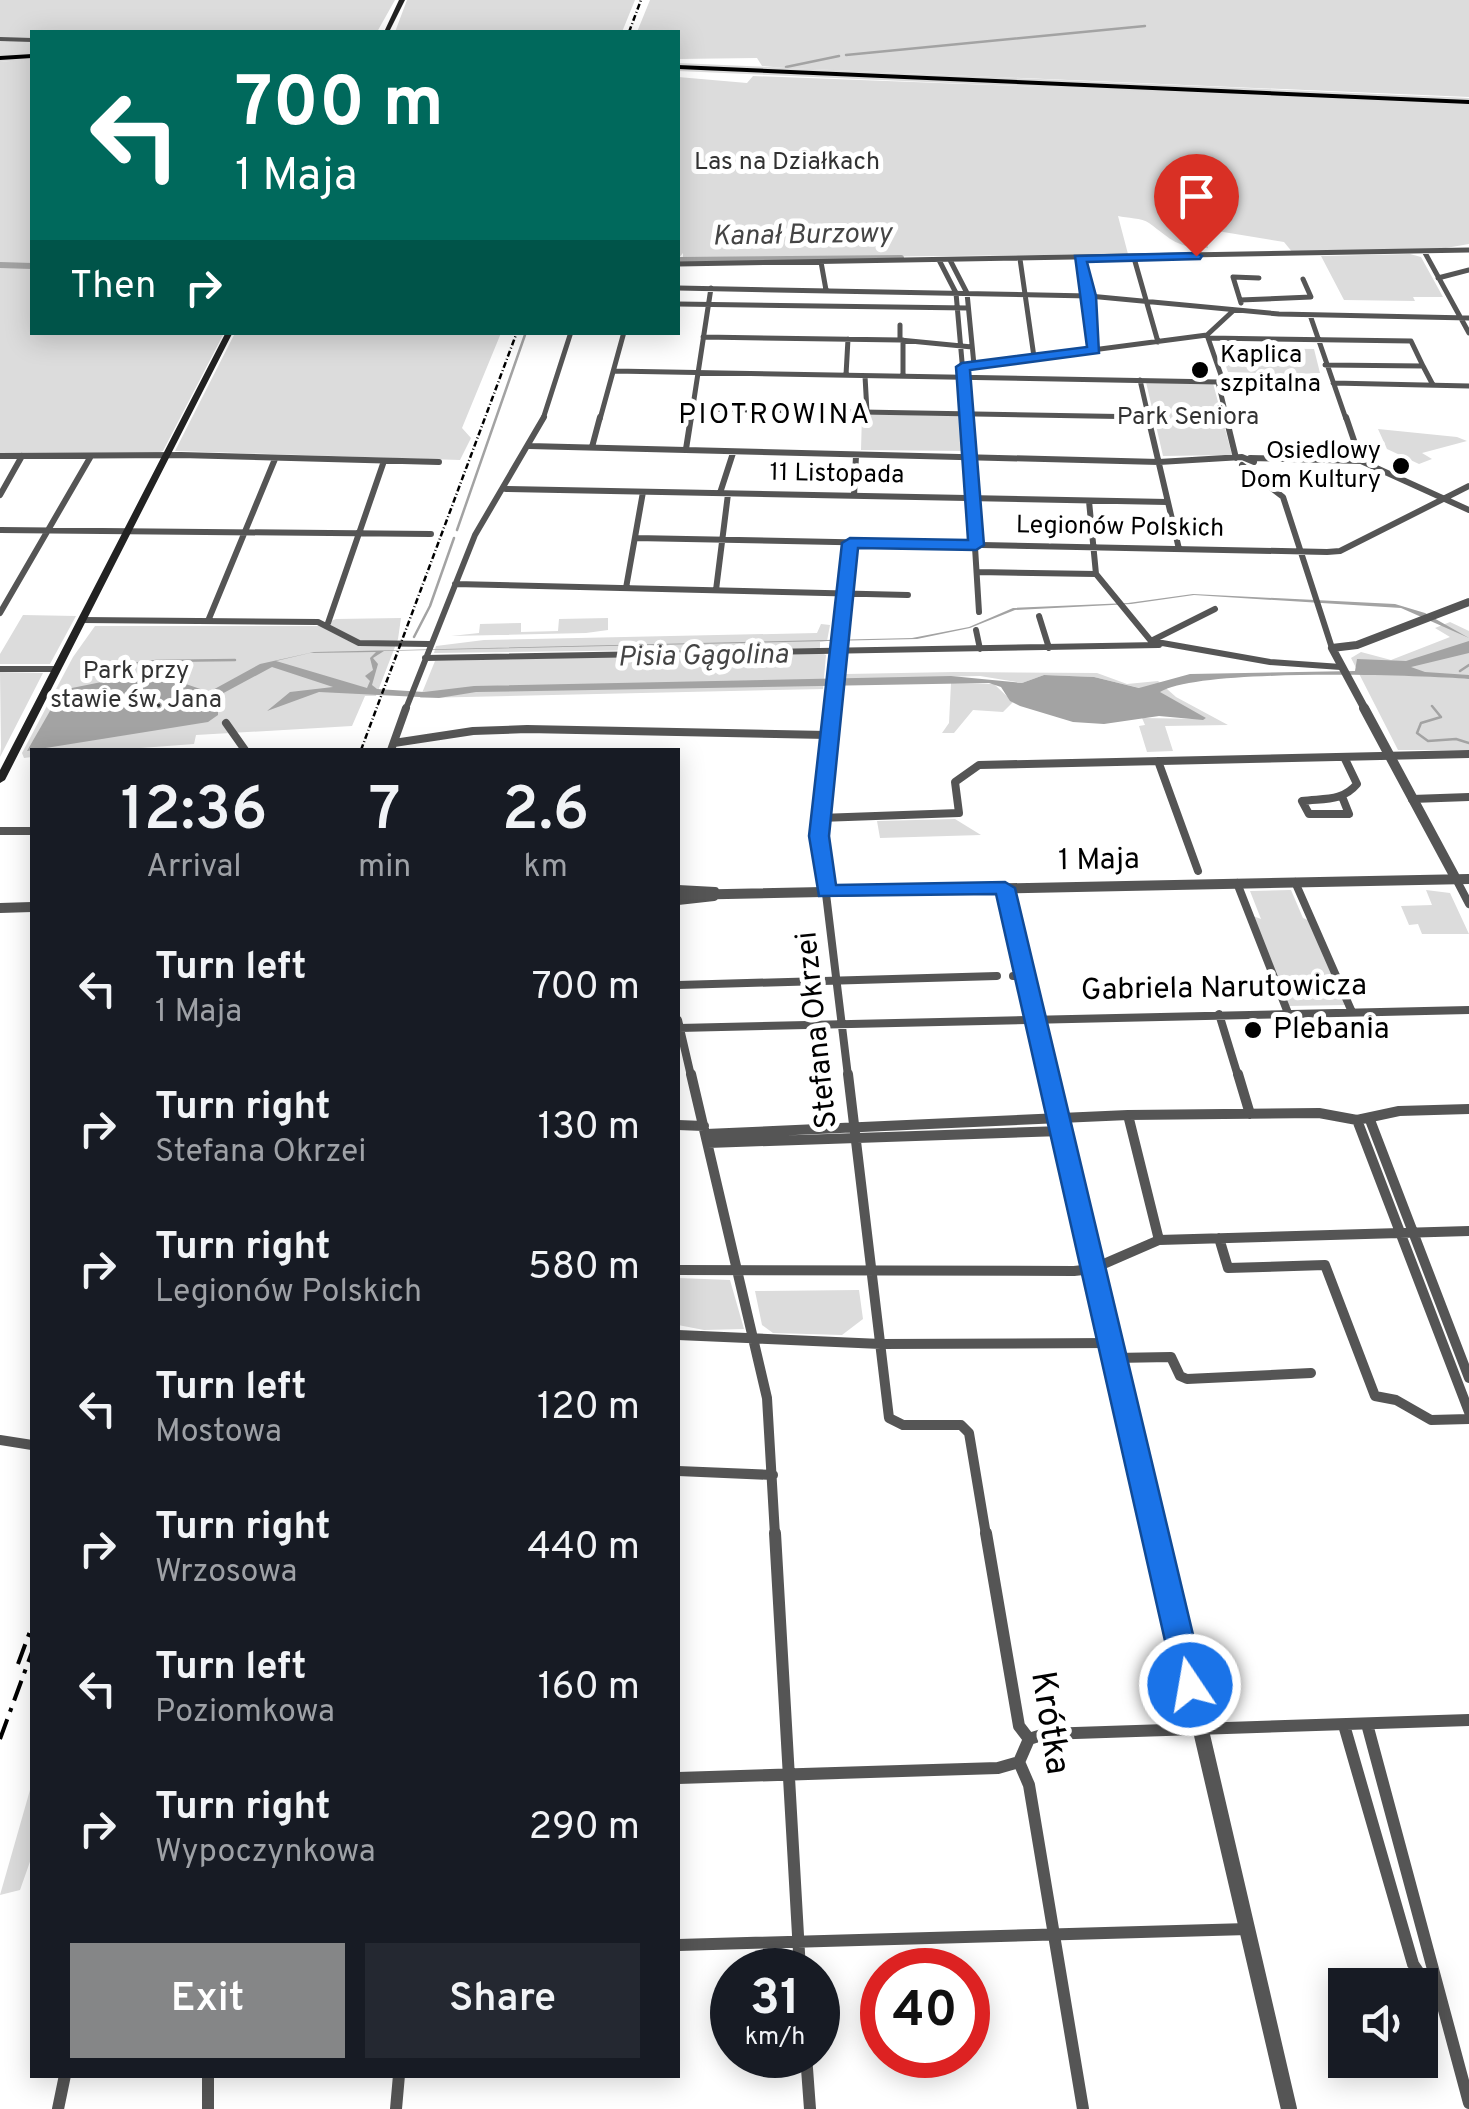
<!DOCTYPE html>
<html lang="en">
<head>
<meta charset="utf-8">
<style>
  :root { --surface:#171b24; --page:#242831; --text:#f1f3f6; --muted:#9ea1a6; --accent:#858687 }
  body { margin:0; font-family:Overpass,sans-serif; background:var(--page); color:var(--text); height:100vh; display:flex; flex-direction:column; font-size:38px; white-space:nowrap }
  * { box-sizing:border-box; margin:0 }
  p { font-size:32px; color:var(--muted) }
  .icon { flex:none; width:55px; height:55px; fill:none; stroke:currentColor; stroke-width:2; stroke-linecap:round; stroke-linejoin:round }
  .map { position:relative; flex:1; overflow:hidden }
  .details { position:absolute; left:30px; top:748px; width:650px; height:1330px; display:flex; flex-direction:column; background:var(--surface); border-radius:0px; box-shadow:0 5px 25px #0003 }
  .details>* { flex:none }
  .guide { position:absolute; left:30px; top:30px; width:650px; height:305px; border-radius:0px; box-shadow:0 5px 25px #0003; background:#00695c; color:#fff; overflow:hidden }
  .tools { position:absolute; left:1328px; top:1968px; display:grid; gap:20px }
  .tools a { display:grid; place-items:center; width:110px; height:110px; border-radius:0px; background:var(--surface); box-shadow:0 5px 25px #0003; font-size:50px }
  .speed { position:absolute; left:710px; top:1948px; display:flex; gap:20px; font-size:50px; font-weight:700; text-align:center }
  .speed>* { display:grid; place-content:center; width:130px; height:130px; border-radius:50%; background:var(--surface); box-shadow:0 5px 25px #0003; line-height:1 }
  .speed small { font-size:25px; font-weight:400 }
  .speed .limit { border:15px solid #d22; background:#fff; color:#111 }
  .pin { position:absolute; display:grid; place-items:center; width:85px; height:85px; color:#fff; margin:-102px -42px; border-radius:50% 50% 50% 0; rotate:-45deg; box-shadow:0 0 10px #0007 }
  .pin .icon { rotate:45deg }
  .me { position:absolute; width:110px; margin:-55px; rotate:348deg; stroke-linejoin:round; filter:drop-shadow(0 0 8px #0008) }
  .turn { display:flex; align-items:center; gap:35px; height:210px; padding:0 40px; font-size:45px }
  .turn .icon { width:130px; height:130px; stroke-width:2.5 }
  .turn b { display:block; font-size:70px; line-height:85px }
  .then { display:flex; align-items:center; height:95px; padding:0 40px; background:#0003; gap:20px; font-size:38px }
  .eta { display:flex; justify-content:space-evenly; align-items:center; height:170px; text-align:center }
  .eta b { font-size:60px; font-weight:600; line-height:70px }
  .button { display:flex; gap:20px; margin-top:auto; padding:20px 40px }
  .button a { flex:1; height:115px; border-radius:0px; background:var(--accent); color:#fff; font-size:40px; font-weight:600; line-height:115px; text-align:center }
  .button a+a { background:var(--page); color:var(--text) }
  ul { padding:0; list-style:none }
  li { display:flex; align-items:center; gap:30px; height:140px; padding:0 40px }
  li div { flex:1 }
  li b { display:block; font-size:38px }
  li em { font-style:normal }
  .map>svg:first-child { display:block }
  .green { fill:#dcdcdc }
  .water { fill:#a3a3a3; fill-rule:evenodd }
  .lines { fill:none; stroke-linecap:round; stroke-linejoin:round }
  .stream { stroke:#a3a3a3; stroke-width:2.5 }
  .canal { stroke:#a3a3a3; stroke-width:6 }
  .primary-casing { stroke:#dbdbdb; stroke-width:4 }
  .minor-far5 { stroke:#555; stroke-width:4 }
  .minor-far4 { stroke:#555; stroke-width:5 }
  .minor-far3 { stroke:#555; stroke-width:6 }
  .minor-far2 { stroke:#555; stroke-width:8 }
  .minor-far1 { stroke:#555; stroke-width:10 }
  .minor { stroke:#555; stroke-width:12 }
  .tertiary-far3 { stroke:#555; stroke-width:8 }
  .tertiary-far2 { stroke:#555; stroke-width:10 }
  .tertiary-far1 { stroke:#555; stroke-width:12 }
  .tertiary { stroke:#555; stroke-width:16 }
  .secondary { fill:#222; fill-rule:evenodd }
  .primary { fill:#000; fill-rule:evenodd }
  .rail-far1 { stroke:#000; stroke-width:2.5; stroke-dasharray:6 2.5 1 2.5; stroke-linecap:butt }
  .rail { stroke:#000; stroke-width:4; stroke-dasharray:21 8 4 8; stroke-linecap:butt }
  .route { fill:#1a73e8; stroke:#114b97; stroke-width:2.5 }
  .poi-dot { fill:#000; stroke:#fff; stroke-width:4 }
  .labels { text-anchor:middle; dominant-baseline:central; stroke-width:10; stroke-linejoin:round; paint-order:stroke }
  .far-park-label { font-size:25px; fill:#333; stroke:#fff }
  .far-poi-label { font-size:25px; fill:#000; stroke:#fff; text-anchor:start }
  .far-street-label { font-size:25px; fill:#000; stroke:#fff }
  .far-water-label { font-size:28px; font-style:italic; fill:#444; stroke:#fff }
  .far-neighbourhood-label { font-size:28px; letter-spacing:2.5px; fill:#000; stroke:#fff }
  .street-label { font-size:30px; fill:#000; stroke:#fff }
  .poi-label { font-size:30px; fill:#000; stroke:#fff; text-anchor:start }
  .near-street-label { font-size:35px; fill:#000; stroke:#fff }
</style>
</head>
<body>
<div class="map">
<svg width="1469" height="2109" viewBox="0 0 1469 2109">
  <rect width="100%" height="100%" fill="#fff"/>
  <path class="green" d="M0 0H395L377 32H32V54L0 56Z
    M407 0H635L622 32H395Z
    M650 0H1469V97L785 68 762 66 757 58 678 59V32H637Z
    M32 59V332L224 333 163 451 157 453H0V62Z
    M753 76 1469 103V244L1440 249 1293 253 1284 242 1205 229 1208 248C1177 248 1172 240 1149 223 1142 218 1127 218 1118 216L1128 254 683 259V253L678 259V77L747 83Z
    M1410 254 1421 257 1443 297H1413L1415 301 1344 300 1321 256Z
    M235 333H501L462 428 471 438 460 460 175 451Z
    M1219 348 1314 349 1320 373 1275 375 1262 380 1259 373 1228 372Z
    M1146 382 1213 383 1232 455 1163 456Z
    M862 414 960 416 962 451 861 450Z
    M1378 429 1457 437 1467 441 1422 453 1432 459 1419 464 1387 449Z
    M23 615 76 616 50 664H0V654Z
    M401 618 398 639 376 696H365L352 726 196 735 194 744 114 750H32V757L24 758 22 753 73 657 95 626H317L336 619Z
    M608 618V630L586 633 451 636 479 633 480 624 521 623V632L558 631 559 619Z
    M1450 622 1469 631V750H1398L1351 658 1361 652 1391 660 1450 637 1435 628Z
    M821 624 830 625 827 641 820 642V648L434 653 436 646 484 640 817 633Z
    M820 652 826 655 823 689 420 698 435 661Z
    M0 672 43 673 0 757 1 747Z
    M955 672 1097 673 1127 684 1158 681 1176 697 1228 725 1165 726 1173 751 1147 752 1139 726 1145 725 1142 718 1206 719 1160 693 1094 677 1044 675 1022 683 980 676 845 679 846 674Z
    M951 683 994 684 1013 702 1003 712 973 710 954 733H942L949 723Z
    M955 819 981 835 880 838 877 821Z
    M1291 890 1303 918 1310 921 1346 1005 1288 1006 1253 916 1261 919 1250 891Z
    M1426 890 1450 893 1469 934H1422L1418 924 1409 925 1401 906 1432 905Z
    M678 1278 730 1280 744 1329 704 1330 678 1325Z
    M859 1290 863 1319 842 1335 773 1333 762 1325 755 1291Z
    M32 1783V1856L20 1890 0 1895Z"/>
  <path class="water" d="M1193 594 1395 604 1425 613 1469 638 1401 608 1194 595 1131 604 1015 610 970 628 917 639 384 651 373 658 378 664 372 685 377 689 424 692 474 686 951 676 1022 683 1044 675 1094 677 1139 688 1190 674 1355 671 1357 659 1406 661 1469 641V653L1411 667 1425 672 1469 675V679C1416 675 1200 668 1160 692L1206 718 1203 720 1159 716 1104 724 1073 722 1020 706 1010 701 1001 687 989 683 476 692 439 698 319 692 267 711 290 692 333 687 272 667 218 696V715L208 722 27 751 62 690 151 672 209 692 260 664 314 652 912 638 969 627 1013 608 1128 603ZM376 652 370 658 373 670 365 676 370 681 367 688 276 661 310 653Z"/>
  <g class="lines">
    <path class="stream" d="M846 55 1145 26
      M786 67 839 56
      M457 530 526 332
      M414 637 430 606 454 538
      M108 667 156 661 235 660
      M1460 671 1469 665
      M1432 706 1441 717 1421 723 1417 733 1428 741 1456 739 1469 743"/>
    <path class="canal" d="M678 260 901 258
      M0 265 32 266"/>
    <g class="primary-casing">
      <path id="primary" d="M32 54V58L0 60V56Z
        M678 65 1469 100V104L678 69Z"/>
    </g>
    <path class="minor-far5" d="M0 39 32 40"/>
    <path class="minor-far4" d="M1424 251 1469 333
      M1134 258 1158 342
      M1020 259 1034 357
      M1080 259 1089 296 1094 350
      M939 260 956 293 967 419
      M950 260 967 293 974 365
      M821 262 826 290
      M678 264 1469 250
      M1438 278 1469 270
      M678 288 1089 296 1279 314 1469 318
      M1240 300 1311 297 1303 279
      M1241 303 1233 277 1259 278
      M678 304 968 308
      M1310 315 1346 419
      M900 325V340
      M1207 335 1222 378 1218 382 1227 419
      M1207 335 1234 310
      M703 337 900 340 972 347
      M1208 338 1411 341 1423 366
      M903 340V376
      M1325 365 1423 366 1433 385
      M963 367 1207 335
      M614 371 1218 382
      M846 375 848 339
      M865 376 867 412
      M1140 380 1149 419
      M1333 383 1469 386
      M694 409 1148 417
      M543 419 571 332
      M600 419 624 332
      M691 419 711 288"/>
    <path class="minor-far3" d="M967 417 979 612
      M1130 417H1148
      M1148 417 1179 549
      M1226 417 1236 458
      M1346 417 1361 461
      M529 446 1159 462 1242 457 1254 462
      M592 447 600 417
      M686 449 691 417
      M0 456 181 455 439 462
      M1250 458 1361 461 1469 510
      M1242 465 1283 497 1332 648
      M506 489 1167 502
      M720 493 733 453
      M0 495 22 456
      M854 496 856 456
      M1089 501 1096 574 1151 641 1270 662 1341 667
      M0 530 431 534
      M635 538 1327 552 1340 551 1469 486
      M977 572 1096 574
      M455 584 908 595
      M626 588 643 492
      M716 590 728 494
      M0 613 91 456
      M1039 616 1049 648
      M82 620 318 622 359 643 429 644
      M208 621 275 459
      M328 623 384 461
      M976 630 980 649
      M1151 641 1215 609
      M425 658 1159 645
      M0 669H56
      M405 711 475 535 544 417
      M832 711 850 543"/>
    <path class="minor-far2" d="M833 708 819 836 848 1076
      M226 723 245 750
      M394 743 473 731 527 729 828 735
      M391 750 406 708
      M1158 761 1198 871
      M1343 799 1349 814H1309L1302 801C1323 798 1342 802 1357 784L1345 759
      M1412 799 1469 797
      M820 818 959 813 955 782 979 765 1469 754
      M0 831H32
      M1456 879 1469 904
      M1295 882 1352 1012
      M1237 883 1288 1013
      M678 889 715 891
      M678 901 714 897
      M1013 976H1025
      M678 985 997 976
      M1219 1014 1238 1076
      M678 1020 691 1076
      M679 1028 1469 1010"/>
    <path class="minor-far1" d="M691 1074 767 1398 775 1535
      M848 1074 889 1418 903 1425H961L969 1433 986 1535
      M1238 1074 1250 1114
      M1128 1115 1159 1240
      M1357 1120 1469 1412
      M1370 1120 1469 1378
      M678 1125 704 1126
      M706 1134 1128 1115 1319 1113 1357 1120 1399 1111 1469 1109
      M708 1143 1062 1131
      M1219 1238 1228 1268 1325 1265 1375 1396 1396 1400 1431 1420 1469 1419
      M678 1270 1074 1271 1092 1269 1159 1240 1469 1231
      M678 1335 881 1344 1111 1343
      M1114 1358 1171 1357 1180 1376 1187 1379 1311 1373
      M0 1440 32 1445
      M678 1471 773 1475"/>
    <path class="minor" d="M775 1533 800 1970
      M986 1533 1019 1726 1029 1739 1019 1762 1029 1785 1083 2109
      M1367 1724 1469 2103
      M1344 1725 1413 1964 1442 2007
      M1029 1739 1045 1734 1469 1720
      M678 1778 998 1768 1019 1762
      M678 1945 1248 1929
      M806 2055 810 2109
      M208 2075V2109
      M58 2109 65 2075
      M396 2109 399 2075"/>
    <path class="tertiary-far3" d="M1366 711 1332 648 1357 645 1469 602"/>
    <path class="tertiary-far2" d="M1364 708 1456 879
      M1005 888 1049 1076
      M678 895 1469 879
      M0 908 32 907"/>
    <path class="tertiary-far1" d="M1048 1074 1156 1535"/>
    <path class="tertiary" d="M1155 1533 1289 2109"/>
    <path class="secondary" d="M399 0H405L389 32H384Z
      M226 332H233L5 780 0 783V770Z"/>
    <use href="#primary" class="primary"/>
    <path class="rail-far1" d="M629 32 641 0
      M361 750 517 332"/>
    <path class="rail" d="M18 1664 32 1626
      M0 1739 32 1652"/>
  </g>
  <path class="route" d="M1196 253 1202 256 1200 259 1087 262 1096 296 1099 353 970 370 984 545 976 550 858 548 829 836 836 885 1005 882 1015 888 1205 1685 1201 1695 1190 1698 1179 1695 1175 1685 996 894 819 896 809 836 842 543 850 538 968 540 956 367 962 363 1087 347 1075 256Z"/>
  <g class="poi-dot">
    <circle cx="1200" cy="370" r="10"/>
    <circle cx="1401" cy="466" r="10"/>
    <circle cx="1253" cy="1030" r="10"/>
  </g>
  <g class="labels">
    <g class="far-park-label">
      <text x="787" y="163">Las na Działkach</text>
      <text x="1188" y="418">Park Seniora</text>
      <text x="136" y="672">Park przy<tspan x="136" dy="29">stawie św. Jana</tspan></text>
    </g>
    <g class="far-poi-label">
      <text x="1220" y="356">Kaplica<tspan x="1220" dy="29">szpitalna</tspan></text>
      <text x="1381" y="452" text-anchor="end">Osiedlowy<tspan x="1381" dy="29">Dom Kultury</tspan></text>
    </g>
    <g class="far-street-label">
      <text transform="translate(837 475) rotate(1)">11 Listopada</text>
      <text transform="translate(1120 528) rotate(1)">Legionów Polskich</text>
    </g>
    <g class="far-water-label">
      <text transform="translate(802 236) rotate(-1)">Kanał Burzowy</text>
      <text transform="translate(703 657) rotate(-1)">Pisia Gągolina</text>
    </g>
    <g class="far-neighbourhood-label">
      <text x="775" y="416">PIOTROWINA</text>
    </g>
    <g class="street-label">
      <text transform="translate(1099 861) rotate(-1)">1 Maja</text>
      <text transform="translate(1224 989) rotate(-1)">Gabriela Narutowicza</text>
      <text transform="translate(818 1030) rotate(-96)">Stefana Okrzei</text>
    </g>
    <g class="poi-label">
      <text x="1273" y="1030">Plebania</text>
    </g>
    <g class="near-street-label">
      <text transform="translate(1049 1723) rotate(81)">Krótka</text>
    </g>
  </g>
</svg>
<div class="tools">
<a><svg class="icon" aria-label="sound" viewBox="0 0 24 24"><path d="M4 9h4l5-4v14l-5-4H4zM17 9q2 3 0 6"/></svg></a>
</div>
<div class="speed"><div>31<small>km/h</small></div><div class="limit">40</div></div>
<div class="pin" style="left:1196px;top:256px;background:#d93025"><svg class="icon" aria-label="arrive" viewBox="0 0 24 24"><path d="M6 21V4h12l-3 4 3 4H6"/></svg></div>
<svg class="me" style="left:1190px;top:1685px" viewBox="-20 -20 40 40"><circle r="17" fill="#1a73e8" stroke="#fff" stroke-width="3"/><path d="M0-11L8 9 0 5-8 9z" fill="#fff"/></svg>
<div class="guide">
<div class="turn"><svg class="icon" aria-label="left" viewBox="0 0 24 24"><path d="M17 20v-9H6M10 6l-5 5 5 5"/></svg><div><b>700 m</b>1 Maja</div></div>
<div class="then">Then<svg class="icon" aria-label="right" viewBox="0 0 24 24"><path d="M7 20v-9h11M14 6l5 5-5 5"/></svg></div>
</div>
<section class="details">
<div class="eta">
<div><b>12:36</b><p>Arrival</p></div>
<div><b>7</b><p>min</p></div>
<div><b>2.6</b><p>km</p></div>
</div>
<ul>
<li><svg class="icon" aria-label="left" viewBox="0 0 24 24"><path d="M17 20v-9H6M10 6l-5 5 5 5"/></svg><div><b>Turn left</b><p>1 Maja</p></div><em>700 m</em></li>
<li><svg class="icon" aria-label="right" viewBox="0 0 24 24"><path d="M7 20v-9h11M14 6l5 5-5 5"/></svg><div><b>Turn right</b><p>Stefana Okrzei</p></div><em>130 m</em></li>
<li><svg class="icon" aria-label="right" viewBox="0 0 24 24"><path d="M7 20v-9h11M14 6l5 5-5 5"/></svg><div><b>Turn right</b><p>Legionów Polskich</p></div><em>580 m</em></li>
<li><svg class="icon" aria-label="left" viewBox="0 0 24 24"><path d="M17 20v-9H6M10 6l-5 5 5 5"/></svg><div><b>Turn left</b><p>Mostowa</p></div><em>120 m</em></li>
<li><svg class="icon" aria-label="right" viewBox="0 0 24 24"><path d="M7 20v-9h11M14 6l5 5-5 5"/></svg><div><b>Turn right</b><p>Wrzosowa</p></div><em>440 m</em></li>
<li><svg class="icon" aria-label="left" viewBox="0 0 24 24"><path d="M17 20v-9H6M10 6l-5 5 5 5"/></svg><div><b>Turn left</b><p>Poziomkowa</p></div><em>160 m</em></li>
<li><svg class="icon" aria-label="right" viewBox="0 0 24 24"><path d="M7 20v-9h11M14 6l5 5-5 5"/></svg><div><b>Turn right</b><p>Wypoczynkowa</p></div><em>290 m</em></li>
</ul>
<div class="button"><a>Exit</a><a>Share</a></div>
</section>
</div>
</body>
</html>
